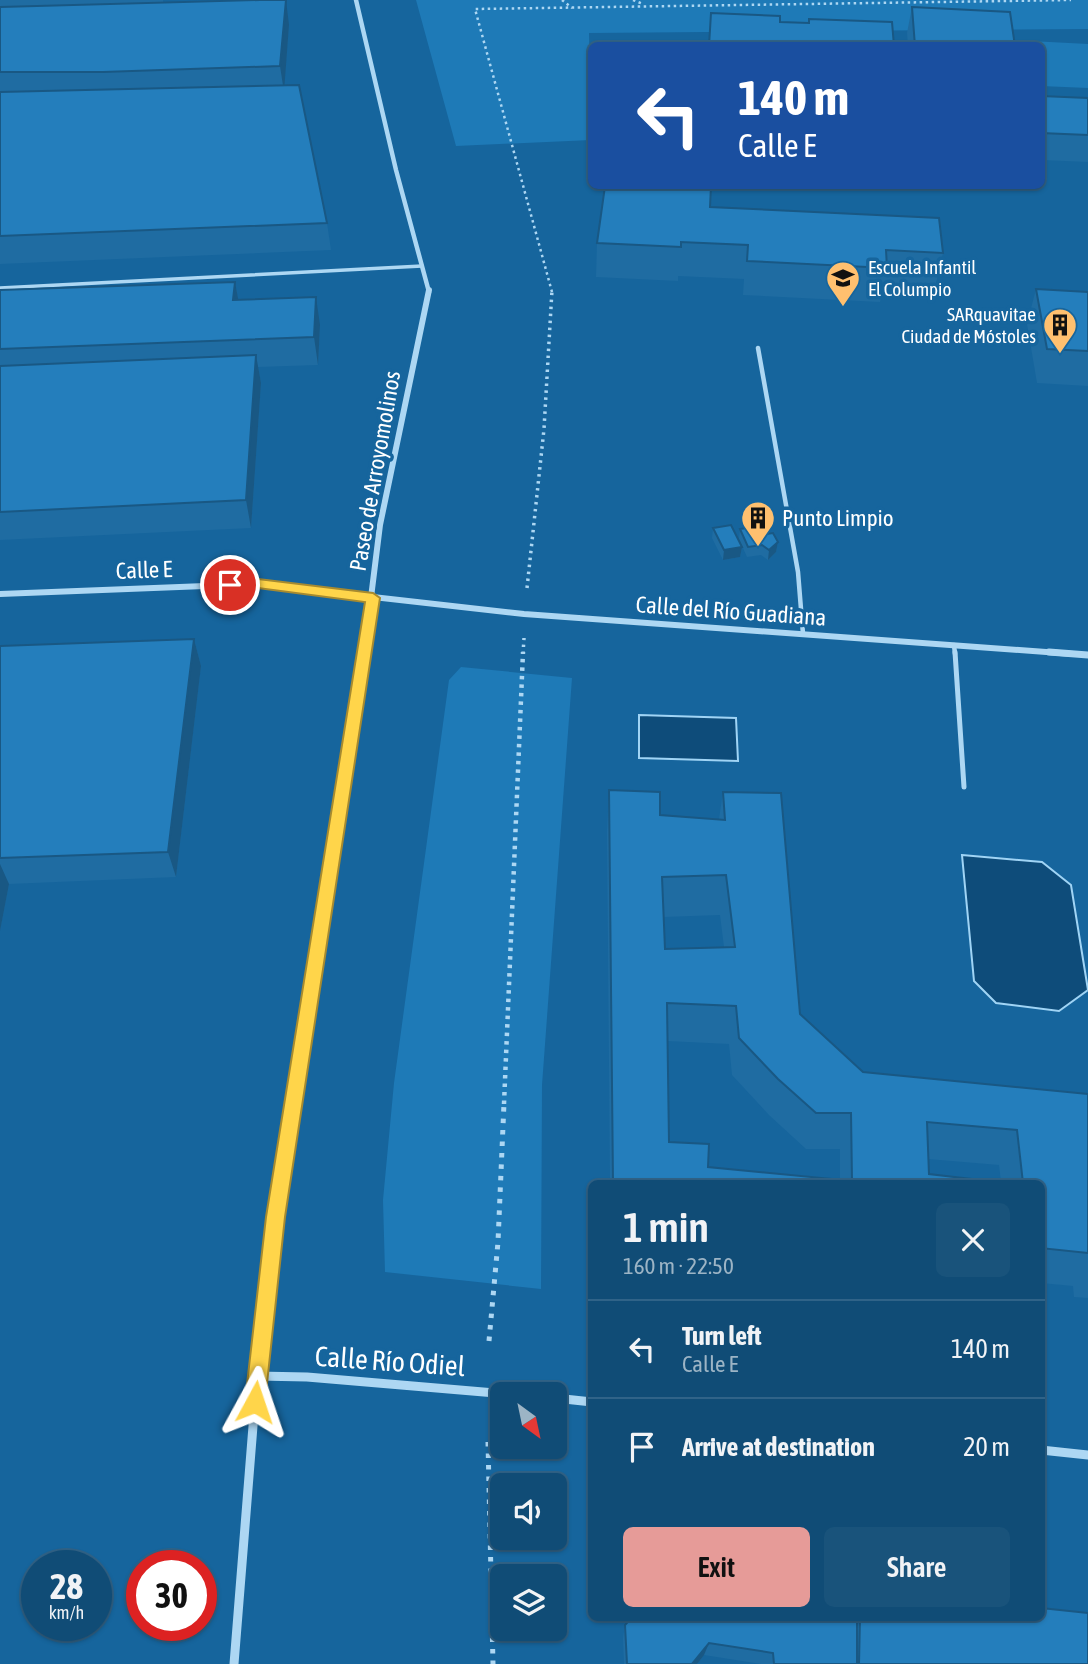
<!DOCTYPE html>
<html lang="en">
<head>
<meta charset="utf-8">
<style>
  :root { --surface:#104c76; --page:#19537b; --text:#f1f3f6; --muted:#9cb4c5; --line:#306388; --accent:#e69b98 }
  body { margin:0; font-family:"Asap Condensed",sans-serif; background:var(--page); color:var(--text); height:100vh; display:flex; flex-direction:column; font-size:26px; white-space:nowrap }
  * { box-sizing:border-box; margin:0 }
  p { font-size:23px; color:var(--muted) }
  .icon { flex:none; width:38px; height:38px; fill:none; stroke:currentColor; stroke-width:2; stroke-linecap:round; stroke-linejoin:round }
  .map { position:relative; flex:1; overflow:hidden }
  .drawer { position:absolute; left:588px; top:1180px; width:457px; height:441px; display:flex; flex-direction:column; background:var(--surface); border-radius:10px; box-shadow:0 2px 5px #0004,0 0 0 2px var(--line) }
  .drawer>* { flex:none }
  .top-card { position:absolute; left:588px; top:42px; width:457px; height:147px; border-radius:10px; box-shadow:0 2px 5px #0004,0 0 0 2px var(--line); background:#1a4fa0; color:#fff; overflow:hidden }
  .needle { width:46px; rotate:147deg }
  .tools { position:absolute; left:490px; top:1382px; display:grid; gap:14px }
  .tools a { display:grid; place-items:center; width:77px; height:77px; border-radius:10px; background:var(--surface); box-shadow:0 2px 5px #0004,0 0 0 2px var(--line); font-size:35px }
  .speed { position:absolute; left:21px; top:1550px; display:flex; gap:14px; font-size:35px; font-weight:700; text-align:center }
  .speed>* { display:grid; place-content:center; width:91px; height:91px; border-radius:50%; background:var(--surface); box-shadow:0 2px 5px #0004,0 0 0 2px var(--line); line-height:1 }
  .speed small { font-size:18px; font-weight:400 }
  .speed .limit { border:10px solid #d22; background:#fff; color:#111 }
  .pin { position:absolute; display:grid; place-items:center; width:60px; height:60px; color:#fff; margin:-30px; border:4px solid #fff; border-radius:50%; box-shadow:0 2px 7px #0007 }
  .me { position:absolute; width:77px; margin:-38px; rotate:5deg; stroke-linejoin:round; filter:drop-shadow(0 0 5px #0008) }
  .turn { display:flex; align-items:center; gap:24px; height:147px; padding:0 35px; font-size:32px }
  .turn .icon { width:91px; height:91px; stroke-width:2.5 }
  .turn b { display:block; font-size:49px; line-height:60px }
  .round { display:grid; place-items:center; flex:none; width:74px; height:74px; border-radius:10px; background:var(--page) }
  .summary { display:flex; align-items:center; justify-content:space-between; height:119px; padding:0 35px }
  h1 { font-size:42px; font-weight:600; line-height:52px }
  .primary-button { display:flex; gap:14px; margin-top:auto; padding:14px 35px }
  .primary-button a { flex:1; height:80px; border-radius:10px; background:var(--accent); color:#111; font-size:28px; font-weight:600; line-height:80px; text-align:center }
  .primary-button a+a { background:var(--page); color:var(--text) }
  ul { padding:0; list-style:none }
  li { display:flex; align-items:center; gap:21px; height:98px; padding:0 35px; border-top:2px solid var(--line) }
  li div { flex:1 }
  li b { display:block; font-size:26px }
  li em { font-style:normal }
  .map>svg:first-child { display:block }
  .green { fill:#1e7ab7 }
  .water { fill:#0e4c7a; stroke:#a0d4f5; stroke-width:2 }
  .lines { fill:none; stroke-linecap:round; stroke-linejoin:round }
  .path-far3 { stroke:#add7f3; stroke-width:2.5; stroke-dasharray:2.5 3.5; stroke-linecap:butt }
  .path-far2 { stroke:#add7f3; stroke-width:3.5; stroke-dasharray:2.5 4.5; stroke-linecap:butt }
  .path-far1 { stroke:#add7f3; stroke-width:4.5; stroke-dasharray:3.5 5; stroke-linecap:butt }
  .path { stroke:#add7f3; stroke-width:5; stroke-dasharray:4.5 7; stroke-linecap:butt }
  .lane-far2 { stroke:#add7f3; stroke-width:3.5 }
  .lane-far1 { stroke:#add7f3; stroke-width:4.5 }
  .lane { stroke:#add7f3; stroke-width:5 }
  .street-far3 { stroke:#add7f3; stroke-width:4.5 }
  .street-far2 { stroke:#add7f3; stroke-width:6 }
  .street-far1 { stroke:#add7f3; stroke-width:7 }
  .street { stroke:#add7f3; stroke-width:9 }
  .wall { fill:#1f6ca2; fill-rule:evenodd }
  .shaded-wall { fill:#195884 }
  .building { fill:#247ebc; stroke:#195884; stroke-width:2; fill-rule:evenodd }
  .route { fill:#ffd54a; stroke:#a68a30; stroke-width:2 }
  .labels { text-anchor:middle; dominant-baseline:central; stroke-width:7; stroke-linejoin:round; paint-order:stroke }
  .far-poi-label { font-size:19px; fill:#fff; stroke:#16659d; text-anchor:start }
  .street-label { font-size:23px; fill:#fff; stroke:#16659d }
  .poi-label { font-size:23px; fill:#fff; stroke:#16659d; text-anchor:start }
  .near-street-label { font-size:28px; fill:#fff; stroke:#16659d }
</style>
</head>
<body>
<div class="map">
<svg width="1088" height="1664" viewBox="0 0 1088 1664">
  <rect width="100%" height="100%" fill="#16659d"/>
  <path class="green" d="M416 0H1088V29L589 33 591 140 456 146Z
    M1009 40 1088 44V88L1041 86V46L1010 45Z
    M461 667 572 678 542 1085 541 1289 385 1272 383 1200 394 1083 449 680Z"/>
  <path class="water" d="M639 715 736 718 738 761 639 758Z
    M962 855 1042 862 1071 885 1088 990 1059 1011 996 1003 974 981Z"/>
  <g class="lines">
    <path class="path-far3" d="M562 0 572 8
      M633 0 643 4
      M552 292 475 9 1071 0"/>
    <path class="path-far2" d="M527 588 544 429 552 290
      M523 654 524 638"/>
    <path class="path-far1" d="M504 1104 523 652"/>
    <path class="path" d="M489 1341 498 1242 504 1103
      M488 1442 493 1664"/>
    <path class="lane-far2" d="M0 288 422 266"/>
    <path class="lane-far1" d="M758 348 798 572 803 634
      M954 645 955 654"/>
    <path class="lane" d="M955 652 964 787"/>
    <path class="street-far3" d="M356 0 396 170 429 292"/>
    <path class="street-far2" d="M0 594 258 584 524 614 1073 654
      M364 654 380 525 429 290"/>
    <path class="street-far1" d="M1049 652 1088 655
      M294 1104 365 652"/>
    <path class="street" d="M257 1376 307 1377 520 1395
      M555 1398 592 1402
      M1041 1450 1088 1455
      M234 1664 257 1376 276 1217 294 1103"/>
  </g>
  <path class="wall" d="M0 0H163V3L289 25 284 85 327 223 331 250 0 264Z
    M912 7 1015 46H908L907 33Z
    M1041 96 1088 98V162L1041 160Z
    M710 207 943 253 935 288 884 285 880 302 743 295 744 279 678 276V281L596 277 597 243Z
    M235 282 238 300 320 325 318 365 258 367 261 383 251 528 0 540V290Z
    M1036 289 1088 292V386L1037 383 1027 324Z
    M746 525 767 534 778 542 776 552 768 560 761 555 747 557 739 539 740 529H745Z
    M713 528 742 547 740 557 723 560 712 538Z
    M194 639 201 666 176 877 9 884 0 931V646Z
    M609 790 660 815 719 819 723 792 800 1014 863 1072 1088 1094V1298L1074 1297 1073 1286 1041 1283V1183H610L607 832ZM720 915 724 947 665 949 664 917ZM667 1041 729 1044 732 1075 769 1115 806 1149H840V1180L708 1167 669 1142ZM928 1159 999 1165 1001 1182 929 1174Z
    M632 1617H1041L1088 1664H761L704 1655 697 1664H624L623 1638 625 1625Z"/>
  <path class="shaded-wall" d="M286 0 289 25 284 92 280 66Z
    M235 282 240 309 233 300Z
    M316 297 320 325 318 365 314 337Z
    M256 355 261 383 251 528 246 500Z
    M778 542 776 552 768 560 769 550Z
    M742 547 740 557 723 560 724 550Z
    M194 639 201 666 176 877 168 852Z
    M0 864 9 884 0 931Z
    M709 1643 704 1655 697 1664H692Z"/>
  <path class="building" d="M260 0H286L280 66 103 72H0V7Z
    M912 7 1010 12 1015 46H915Z
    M711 13 780 16V22L809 23V19L892 22 894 46H709Z
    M299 85 327 223 0 236V92Z
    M1041 96 1088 98V135L1041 133Z
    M605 186H711L710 207 939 218 943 253 886 250 887 268 747 261 748 245 681 242V247L597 243Z
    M235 282 233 300 316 297 314 337 0 349V290Z
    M1036 289 1088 292V351L1047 349Z
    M256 355 246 500 0 512V366Z
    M762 522 767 534 773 533 778 542 769 550 762 545 748 547 740 529 747 528 746 525Z
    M731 525 742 547 724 550 713 528Z
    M194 639 168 852 0 858V646Z
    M609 790 660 792V815L725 820 723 792 781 793 800 1014 863 1072 1088 1094V1253L1041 1248 1042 1259H1041V1183H1023L1017 1130 927 1122 929 1174 1006 1183H613ZM726 875 735 947 665 949 662 877ZM667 1003 736 1006 739 1038 778 1079 816 1113H851L852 1181 708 1167 709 1144 669 1142Z
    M1041 1608 1088 1613V1664H859L860 1617H1041Z
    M632 1617H857V1664H774L773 1653 709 1643 692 1664H627L625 1625Z"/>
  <path class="route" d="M258 579 373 593 380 598 285 1217 265 1402 262 1409 255 1412 248 1409 245 1402 266 1217 365 602 258 588 230 590 223 585 230 580Z"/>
  <defs>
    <g id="school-pin" transform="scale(1.75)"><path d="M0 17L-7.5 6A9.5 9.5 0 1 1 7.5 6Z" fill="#ffc06f" stroke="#16659d"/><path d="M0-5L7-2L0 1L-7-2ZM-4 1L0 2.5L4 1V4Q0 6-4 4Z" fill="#111"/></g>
    <g id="building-pin" transform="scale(1.75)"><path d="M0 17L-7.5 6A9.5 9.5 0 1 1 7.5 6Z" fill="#ffc06f" stroke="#16659d"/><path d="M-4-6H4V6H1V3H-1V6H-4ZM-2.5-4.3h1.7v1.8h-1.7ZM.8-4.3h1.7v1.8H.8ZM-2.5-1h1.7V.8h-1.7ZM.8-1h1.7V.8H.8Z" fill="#111"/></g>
  </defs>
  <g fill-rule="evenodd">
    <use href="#school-pin" x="843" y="278"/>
    <use href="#building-pin" x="1060" y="325"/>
    <use href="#building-pin" x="758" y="518"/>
  </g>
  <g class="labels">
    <g class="far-poi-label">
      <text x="868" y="267">Escuela Infantil<tspan x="868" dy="22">El Columpio</tspan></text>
      <text x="1036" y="314" text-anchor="end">SARquavitae<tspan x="1036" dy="22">Ciudad de Móstoles</tspan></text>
    </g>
    <g class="street-label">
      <text transform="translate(375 471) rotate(-80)">Paseo de Arroyomolinos</text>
      <text transform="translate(144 570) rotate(-2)">Calle E</text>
      <text transform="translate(731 611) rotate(4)">Calle del Río Guadiana</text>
    </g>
    <g class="poi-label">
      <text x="782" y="518">Punto Limpio</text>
    </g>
    <g class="near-street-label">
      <text transform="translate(390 1361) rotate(4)">Calle Río Odiel</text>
    </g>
  </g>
</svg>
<div class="tools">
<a><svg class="needle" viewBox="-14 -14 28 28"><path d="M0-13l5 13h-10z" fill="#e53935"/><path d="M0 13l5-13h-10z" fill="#9cb4c5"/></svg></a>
<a><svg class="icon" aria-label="sound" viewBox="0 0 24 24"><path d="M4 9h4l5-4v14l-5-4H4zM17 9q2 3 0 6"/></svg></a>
<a><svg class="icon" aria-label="layers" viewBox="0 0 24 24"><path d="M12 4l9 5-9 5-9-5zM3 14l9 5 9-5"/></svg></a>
</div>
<div class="speed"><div>28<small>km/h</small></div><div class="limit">30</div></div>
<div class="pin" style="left:230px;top:585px;background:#d93025"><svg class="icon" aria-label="arrive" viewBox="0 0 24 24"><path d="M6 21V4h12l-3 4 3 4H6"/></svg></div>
<svg class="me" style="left:255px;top:1402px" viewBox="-20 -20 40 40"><path d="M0-17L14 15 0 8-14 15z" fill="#ffd54a" stroke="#fff" stroke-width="4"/></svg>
<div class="top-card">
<div class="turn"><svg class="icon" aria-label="left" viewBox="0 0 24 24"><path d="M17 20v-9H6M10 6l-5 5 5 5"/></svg><div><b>140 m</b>Calle E</div></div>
</div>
<section class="drawer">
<div class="summary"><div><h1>1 min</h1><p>160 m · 22:50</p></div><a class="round"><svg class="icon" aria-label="close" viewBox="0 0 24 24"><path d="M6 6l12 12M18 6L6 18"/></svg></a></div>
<ul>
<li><svg class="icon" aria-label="left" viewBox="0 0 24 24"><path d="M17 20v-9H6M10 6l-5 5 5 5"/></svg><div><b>Turn left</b><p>Calle E</p></div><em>140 m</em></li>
<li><svg class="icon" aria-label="arrive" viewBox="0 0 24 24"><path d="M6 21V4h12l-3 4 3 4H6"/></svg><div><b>Arrive at destination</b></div><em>20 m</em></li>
</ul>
<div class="primary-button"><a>Exit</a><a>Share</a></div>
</section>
</div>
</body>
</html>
